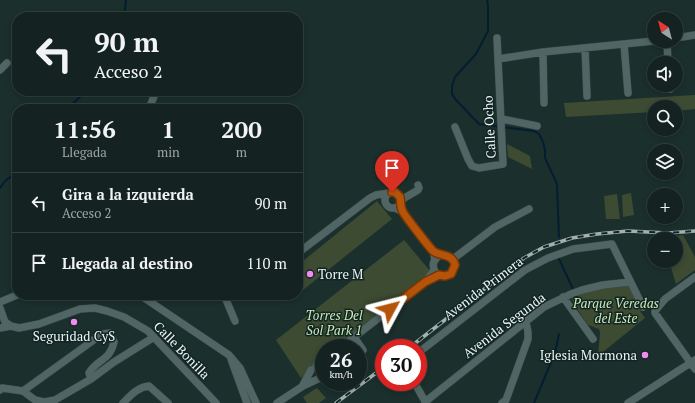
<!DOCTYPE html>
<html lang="es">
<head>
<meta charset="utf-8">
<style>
  :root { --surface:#142322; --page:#1d2b2a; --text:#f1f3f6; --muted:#9da4a5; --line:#334040 }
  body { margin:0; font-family:"PT Serif",serif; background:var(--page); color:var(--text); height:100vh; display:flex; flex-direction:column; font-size:15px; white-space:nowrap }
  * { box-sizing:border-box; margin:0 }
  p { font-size:13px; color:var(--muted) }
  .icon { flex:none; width:22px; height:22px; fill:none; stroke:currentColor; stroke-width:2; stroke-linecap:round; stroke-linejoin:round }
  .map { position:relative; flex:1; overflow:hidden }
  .details { position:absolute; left:12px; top:104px; width:291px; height:196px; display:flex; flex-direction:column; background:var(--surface); border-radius:16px; box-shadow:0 2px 6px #0003,0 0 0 1px var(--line) }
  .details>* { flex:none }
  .top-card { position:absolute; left:12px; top:12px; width:291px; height:84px; border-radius:16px; box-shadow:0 2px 6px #0003,0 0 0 1px var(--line); background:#142322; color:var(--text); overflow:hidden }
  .needle { width:26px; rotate:324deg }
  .controls { position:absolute; left:647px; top:12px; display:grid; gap:8px }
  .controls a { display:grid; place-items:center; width:36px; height:36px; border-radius:50%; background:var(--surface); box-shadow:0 2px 6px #0003,0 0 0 1px var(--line); font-size:20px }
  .speed { position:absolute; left:315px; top:339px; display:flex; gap:8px; font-size:20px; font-weight:700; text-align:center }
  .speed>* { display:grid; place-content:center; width:52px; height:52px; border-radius:50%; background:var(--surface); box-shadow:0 2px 6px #0003,0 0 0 1px var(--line); line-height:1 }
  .speed small { font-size:10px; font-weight:400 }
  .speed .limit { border:6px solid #d22; background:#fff; color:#111 }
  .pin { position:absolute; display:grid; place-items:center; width:34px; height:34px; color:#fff; margin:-41px -17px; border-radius:50% 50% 50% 0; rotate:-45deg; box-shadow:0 0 4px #0007 }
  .pin .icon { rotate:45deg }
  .me { position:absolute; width:44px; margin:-22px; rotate:52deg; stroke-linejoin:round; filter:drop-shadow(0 0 3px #0008) }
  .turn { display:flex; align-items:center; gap:14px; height:84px; padding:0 16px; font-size:18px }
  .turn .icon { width:52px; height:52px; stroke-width:2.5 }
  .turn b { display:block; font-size:28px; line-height:34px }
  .eta { display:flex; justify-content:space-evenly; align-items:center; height:68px; text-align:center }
  .eta b { font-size:24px; font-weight:600; line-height:28px }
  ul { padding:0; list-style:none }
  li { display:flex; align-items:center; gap:12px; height:60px; padding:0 16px; border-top:1px solid var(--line) }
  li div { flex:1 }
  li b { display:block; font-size:15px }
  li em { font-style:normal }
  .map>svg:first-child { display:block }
  .green { fill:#3d4b33 }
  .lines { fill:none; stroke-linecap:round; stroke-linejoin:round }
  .stream { stroke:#031e31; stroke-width:2 }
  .minor-casing { stroke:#3b4d4b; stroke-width:8 }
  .minor { stroke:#516664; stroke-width:7 }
  .rail-casing { stroke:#a2b0ae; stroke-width:3.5 }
  .rail { stroke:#122524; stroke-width:2; stroke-dasharray:6; stroke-linecap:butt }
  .route-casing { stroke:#753606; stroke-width:10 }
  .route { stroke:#b45309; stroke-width:7 }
  .poi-dot { fill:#f38af2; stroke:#122524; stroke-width:1.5 }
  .labels { text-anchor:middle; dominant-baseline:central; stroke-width:3; stroke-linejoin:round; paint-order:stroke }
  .street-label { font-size:13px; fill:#eaf6f4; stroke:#122524 }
  .poi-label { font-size:13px; fill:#eaf6f4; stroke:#122524; text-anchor:start }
  .park-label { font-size:13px; font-style:italic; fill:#cbebb4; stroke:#122524 }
</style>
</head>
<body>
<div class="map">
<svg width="695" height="403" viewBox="0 0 695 403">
  <rect width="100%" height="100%" fill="#1b2f2d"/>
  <path class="green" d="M695 95V109L676 111V107H654V112L566 117 564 103Z
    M507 144 530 156 532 169 508 157Z
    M631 193 634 215 623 217 622 195Z
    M617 194 620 219H606L604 196Z
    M377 201 392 219 298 294V265Z
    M683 235 695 257V270L676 284 669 261H676V239H662V238Z
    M404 240 431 272 338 348H324V359L301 378 276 340Z
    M630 285 642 309 640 311 645 318 598 356 600 333 599 329 588 325 573 303 572 297C586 287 613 287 630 285Z
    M317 388 326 398 319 403H307L303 397Z"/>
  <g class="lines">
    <path class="stream" d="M487 0 488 6V31L476 54 455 77 452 86V94L456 100 479 124 534 131 539 134 543 142 545 150V158L557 184 559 237
      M124 17 126 0
      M67 109 81 96 89 91
      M0 188 5 181 17 172
      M559 259 573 289
      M576 295 577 297 576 307
      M534 403 555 353 559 334"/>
    <g class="minor-casing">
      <path id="minor" d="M676 38 695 35
        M667 41 668 63
        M624 44 628 93
        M585 48 587 96
        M543 52 544 103
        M498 59 543 52 654 41
        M0 70 7 63
        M669 85 670 89
        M149 109 156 91
        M502 119 537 126
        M455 127 468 159 472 166 479 168 503 164 497 38
        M385 200a8 8 0 1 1 16 0a8 8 0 1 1-16 0Z
        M401 200 418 190 419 188 418 185
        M395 208 403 212 433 250
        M298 253 370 198 376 195 389 193
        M453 259 495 227 529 209
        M435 260 433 250C436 252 439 255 442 255 449 256 453 257 455 265L451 274 442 276C431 272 430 260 441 255
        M695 277 665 299 655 311V313L695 369
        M140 295 229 355 240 368 256 403
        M224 295 235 321
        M563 297 593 339
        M0 302 17 295
        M0 308 5 322 11 326 19 328 39 324 80 309 95 308 107 311 124 317 148 331 216 403
        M0 328 11 326
        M354 337 363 350
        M340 348 425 282 434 270
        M418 353 525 270 548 258 573 249 612 244 643 307
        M231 359 247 403
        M316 366 324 360
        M323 375 324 373
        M414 382 426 403
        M303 385 311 370
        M0 390 2 388 23 391 35 400 44 402 55 400 91 379 114 362 154 337
        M23 391 102 334 110 333 114 342C110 361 97 359 89 373L91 379
        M425 402 544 307 571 294 582 290 603 285 630 282
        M123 403C131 395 138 387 149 386L168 403
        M277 403 303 386 318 379
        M502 403 506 400 528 339V332L526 322
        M628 403 695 360"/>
    </g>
    <use href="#minor" class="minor"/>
    <g class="rail-casing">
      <path id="rail" d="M409 348 524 258 544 247 572 238 597 234 628 231 668 233 695 231
        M336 403 384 367"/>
    </g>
    <use href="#rail" class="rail"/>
  </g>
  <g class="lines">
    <g class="route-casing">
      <path id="route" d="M390 309 425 282 439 275 445 276 451 274 455 265C452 253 441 257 433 251 429 247 405 216 403 212 400 207 401 202 400 197L395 192H392"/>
    </g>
    <use href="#route" class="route"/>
  </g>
  <g class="poi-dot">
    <circle cx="310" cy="274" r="4"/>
    <circle cx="74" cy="322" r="4"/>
    <circle cx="645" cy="355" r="4"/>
  </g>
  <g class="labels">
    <g class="street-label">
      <text transform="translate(489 127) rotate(-93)">Calle Ocho</text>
      <text transform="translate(483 288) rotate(-37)">Avenida Primera</text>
      <text transform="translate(504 325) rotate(-37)">Avenida Segunda</text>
      <text transform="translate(182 350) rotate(46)">Calle Bonilla</text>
    </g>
    <g class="poi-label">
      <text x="318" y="274">Torre M</text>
      <text x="74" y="336" text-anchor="middle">Seguridad CyS</text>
      <text x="637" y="355" text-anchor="end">Iglesia Mormona</text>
    </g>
    <g class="park-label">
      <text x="616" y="303">Parque Veredas<tspan x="616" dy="15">del Este</tspan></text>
      <text x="334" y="315">Torres Del<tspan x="334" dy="15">Sol Park 1</tspan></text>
    </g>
  </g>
</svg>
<div class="controls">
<a><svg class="needle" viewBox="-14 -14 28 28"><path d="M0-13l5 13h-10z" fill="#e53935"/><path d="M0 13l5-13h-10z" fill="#9da4a5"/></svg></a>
<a><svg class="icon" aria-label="sound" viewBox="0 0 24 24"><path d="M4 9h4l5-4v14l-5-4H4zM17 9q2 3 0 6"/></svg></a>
<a><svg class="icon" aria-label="search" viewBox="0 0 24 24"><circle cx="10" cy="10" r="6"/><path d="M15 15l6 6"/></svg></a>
<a><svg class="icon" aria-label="layers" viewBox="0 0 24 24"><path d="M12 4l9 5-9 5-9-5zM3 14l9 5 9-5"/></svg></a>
<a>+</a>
<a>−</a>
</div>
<div class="speed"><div>26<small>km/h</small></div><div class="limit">30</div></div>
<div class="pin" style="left:392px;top:192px;background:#d93025"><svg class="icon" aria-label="arrive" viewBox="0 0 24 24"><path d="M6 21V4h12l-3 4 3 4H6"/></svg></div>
<svg class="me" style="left:390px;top:309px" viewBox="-20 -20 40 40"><path d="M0-17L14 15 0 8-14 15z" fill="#b45309" stroke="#fff" stroke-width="4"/></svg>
<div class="top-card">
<div class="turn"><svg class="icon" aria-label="left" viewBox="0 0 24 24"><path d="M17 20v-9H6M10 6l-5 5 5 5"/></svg><div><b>90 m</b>Acceso 2</div></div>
</div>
<section class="details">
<div class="eta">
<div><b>11:56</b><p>Llegada</p></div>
<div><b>1</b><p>min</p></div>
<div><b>200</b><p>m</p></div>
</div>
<ul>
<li><svg class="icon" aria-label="left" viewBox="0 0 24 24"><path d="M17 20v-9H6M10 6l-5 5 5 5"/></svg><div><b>Gira a la izquierda</b><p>Acceso 2</p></div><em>90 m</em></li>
<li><svg class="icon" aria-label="arrive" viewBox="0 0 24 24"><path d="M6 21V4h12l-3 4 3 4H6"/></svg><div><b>Llegada al destino</b></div><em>110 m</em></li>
</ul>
</section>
</div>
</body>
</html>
